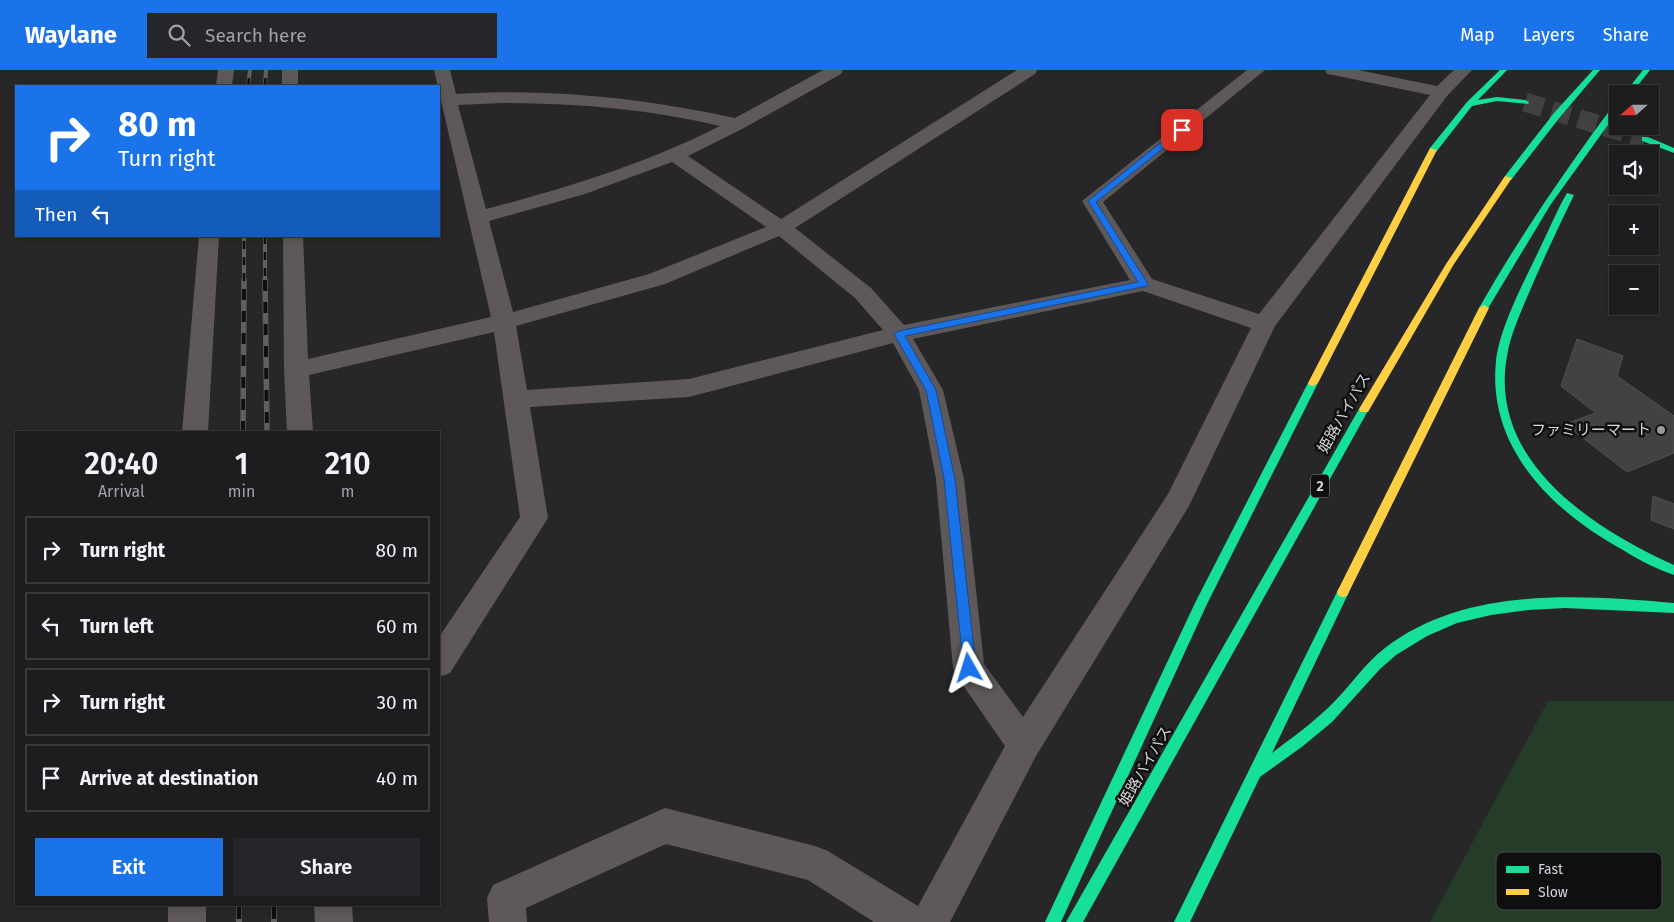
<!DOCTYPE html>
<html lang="en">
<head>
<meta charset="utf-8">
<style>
  :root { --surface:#1d1d20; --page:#252629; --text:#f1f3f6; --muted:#a0a2a5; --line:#3b3b3e; --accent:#1a73e8 }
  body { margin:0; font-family:"Fira Sans","Noto Sans JP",sans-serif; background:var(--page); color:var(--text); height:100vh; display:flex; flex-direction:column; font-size:19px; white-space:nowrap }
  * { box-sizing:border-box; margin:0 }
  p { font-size:16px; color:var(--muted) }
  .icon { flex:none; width:28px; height:28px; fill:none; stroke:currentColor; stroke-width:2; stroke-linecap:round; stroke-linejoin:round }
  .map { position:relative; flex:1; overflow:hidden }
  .sheet { position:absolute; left:15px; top:361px; width:425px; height:475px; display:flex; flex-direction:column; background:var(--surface); border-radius:0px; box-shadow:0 2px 8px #0003,0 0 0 1px var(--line) }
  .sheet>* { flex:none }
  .hud { position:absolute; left:15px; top:15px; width:425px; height:152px; border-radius:0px; box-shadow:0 2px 8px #0003,0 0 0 1px var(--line); background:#1a73e8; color:#fff; overflow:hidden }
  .needle { width:32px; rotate:249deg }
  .fabs { position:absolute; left:1609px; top:15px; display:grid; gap:10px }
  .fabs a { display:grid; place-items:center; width:50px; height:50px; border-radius:0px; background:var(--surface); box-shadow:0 2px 8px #0003,0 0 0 1px var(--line); font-size:25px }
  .pin { position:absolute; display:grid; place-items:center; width:42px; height:42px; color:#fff; margin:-21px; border-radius:10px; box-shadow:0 2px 8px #0006 }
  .me { position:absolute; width:55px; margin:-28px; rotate:354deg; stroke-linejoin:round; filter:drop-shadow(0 0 4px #0008) }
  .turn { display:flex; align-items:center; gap:18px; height:105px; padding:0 20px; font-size:22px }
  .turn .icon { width:65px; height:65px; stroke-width:2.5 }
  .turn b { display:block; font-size:35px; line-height:42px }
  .then { display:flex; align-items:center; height:48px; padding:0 20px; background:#0003; gap:10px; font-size:19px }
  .eta { display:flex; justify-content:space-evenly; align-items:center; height:85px; text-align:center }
  .eta b { font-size:30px; font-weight:600; line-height:35px }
  .action { display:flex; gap:10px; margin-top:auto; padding:10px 20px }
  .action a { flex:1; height:58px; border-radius:0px; background:var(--accent); color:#fff; font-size:20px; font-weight:600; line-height:58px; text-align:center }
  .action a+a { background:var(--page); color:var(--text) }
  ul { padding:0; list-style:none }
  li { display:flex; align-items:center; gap:15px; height:68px; margin:0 10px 8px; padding:0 10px; border:2px solid var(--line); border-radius:0px }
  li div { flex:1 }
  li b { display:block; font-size:19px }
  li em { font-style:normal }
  header { display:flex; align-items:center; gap:30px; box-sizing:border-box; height:70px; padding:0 25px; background:var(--accent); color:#fff }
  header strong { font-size:24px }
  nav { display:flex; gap:28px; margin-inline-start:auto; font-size:18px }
  .search { width:350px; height:45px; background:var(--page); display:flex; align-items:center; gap:12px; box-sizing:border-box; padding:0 18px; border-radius:0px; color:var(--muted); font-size:19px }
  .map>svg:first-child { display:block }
  .green { fill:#243c28 }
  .building { fill:#424243; stroke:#525051 }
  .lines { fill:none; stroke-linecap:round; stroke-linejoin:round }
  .highway-tunnel { stroke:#414144; stroke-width:19; stroke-dasharray:19 9; stroke-linecap:butt }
  .street { fill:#5e5859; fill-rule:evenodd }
  .fast { fill:#16e098; fill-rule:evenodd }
  .slow { fill:#ffcf43; fill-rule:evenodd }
  .rail-far2-casing { stroke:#635f61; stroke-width:4 }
  .rail-far1-casing { stroke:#635f61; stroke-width:5.5 }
  .rail-casing { stroke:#635f61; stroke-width:6 }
  .rail-far2 { stroke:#0f0f11; stroke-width:2.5; stroke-dasharray:8; stroke-linecap:butt }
  .rail-far1 { stroke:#0f0f11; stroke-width:4; stroke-dasharray:11; stroke-linecap:butt }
  .rail { stroke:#0f0f11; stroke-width:4.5; stroke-dasharray:14; stroke-linecap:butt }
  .route { fill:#1a73e8; stroke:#114b97 }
  .poi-dot { fill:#99999c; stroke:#0f0f11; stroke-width:2 }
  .labels { text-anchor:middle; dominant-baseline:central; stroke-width:5; stroke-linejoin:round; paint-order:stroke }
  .shield { fill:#0f0f11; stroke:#9a9a9e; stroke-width:1 }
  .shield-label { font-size:14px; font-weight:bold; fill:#d6d6da }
  .street-label { font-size:15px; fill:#d6d6da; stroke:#0f0f11 }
  .poi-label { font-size:15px; fill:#d6d6da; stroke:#0f0f11; text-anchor:end }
  .key { fill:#0f0f11; stroke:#4b4b4d; stroke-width:1 }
  .key-label { font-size:14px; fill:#d6d6da }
</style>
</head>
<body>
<header>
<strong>Waylane</strong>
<div class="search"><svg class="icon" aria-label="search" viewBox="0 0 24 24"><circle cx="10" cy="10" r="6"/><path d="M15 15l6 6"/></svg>Search here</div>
<nav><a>Map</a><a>Layers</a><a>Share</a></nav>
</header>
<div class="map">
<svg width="1674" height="852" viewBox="0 0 1674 852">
  <rect width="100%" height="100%" fill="#27272a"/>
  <path class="green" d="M1548 631H1674V852H1430Z"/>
  <path class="building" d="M1577 269 1623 286 1617 306 1674 346V383L1627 402 1565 354 1596 343 1561 316Z
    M1653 426 1674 434V459L1651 450Z"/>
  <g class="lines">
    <path class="highway-tunnel" d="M1525 32 1645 69"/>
    <path class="street" d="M218 0H234L232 16H216Z
      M282 0H298V16H282Z
      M434 0H450L456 24C550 18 642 28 735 48L823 0H843L841 4 742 59 688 86 781 149 1017 0H1037L1035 4 795 158 871 218 904 255 1130 210 1082 131 1247 0H1265L1103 132 1152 209 1259 244 1430 25 1333 5 1327 4 1325 0H1358L1437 16 1454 0H1472L1447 26 1275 256 1189 436 1036 686 950 852H874L808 810 666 774 526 838 527 852H489L487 828 493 815 665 738 815 776 828 781 918 836 1005 676 958 608 953 598 936 409 919 320 893 273 689 327 530 337 548 448 450 603 439 607V567L520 447 494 262 309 305 313 362H287L284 300 283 166H303L308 289 491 247ZM502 33C576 33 649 39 720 56 645 94 566 118 486 139L458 35ZM672 92 766 157 649 204 513 242 489 151 585 124ZM779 166 855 228 883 260 689 309 527 320 516 256 665 214ZM1143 221 1251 258 1168 424 1023 647 984 594 964 409 943 320 913 269Z
      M199 166H219L208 362H182Z
      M168 835H206V852H168Z
      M314 835H352L353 852H315Z"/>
    <path class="fast" d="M1500 0H1507L1478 30 1497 27 1525 30 1529 32 1528 34 1497 31 1472 36 1436 82H1430V78L1467 32Z
      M1593 0H1600L1560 47 1511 110H1505V106L1554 43Z
      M1643 0H1650L1631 24H1624Z
      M1615 33H1618V41L1551 134 1487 240H1481L1479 238C1520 166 1566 99 1615 33Z
      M1642 67H1648L1674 78V83L1642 71Z
      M1567 123 1574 125C1557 160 1540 196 1525 232 1518 249 1510 267 1507 286 1488 391 1592 458 1674 495V505C1656 499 1639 490 1623 480 1552 441 1487 378 1496 291 1500 256 1525 210 1540 178 1549 160 1557 140 1567 123Z
      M1313 310 1318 313 1207 534 1061 852H1045L1195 533 1308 313Z
      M1364 335 1369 339 1083 852H1066L1359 339Z
      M1343 517 1347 518 1349 522 1272 683C1293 667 1314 652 1333 633 1351 615 1365 593 1385 578 1466 516 1579 525 1674 533V543L1565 538 1528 540 1491 545 1457 553 1427 566 1396 585 1380 599 1332 652 1303 676 1260 707 1190 852H1174L1339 518Z"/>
    <path class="slow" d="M1430 78 1437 80 1318 313 1313 316 1309 315 1308 313Z
      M1505 106 1512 108 1454 194 1368 342H1360L1359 339 1446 194Z
      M1484 235 1489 238 1347 526 1343 527 1339 526 1337 522 1479 238Z"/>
    <g class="rail-far2-casing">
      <path id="rail-far2" d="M248 16 250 0
        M265 16 266 0
        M265 166V211
        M244 211V166"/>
    </g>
    <g class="rail-far1-casing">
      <path id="rail-far1" d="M265 210 267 362
        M243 362 244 210"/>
    </g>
    <g class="rail-casing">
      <path id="rail" d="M239 835V852
        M274 835V852"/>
    </g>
    <use href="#rail-far2" class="rail-far2"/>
    <use href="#rail-far1" class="rail-far1"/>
    <use href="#rail" class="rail"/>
  </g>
  <path class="route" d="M1179 58 1186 60 1096 132 1148 214 1147 216 905 266 936 320 955 409 976 598 974 602 969 604 964 602 944 409 926 320 894 264 899 261 1138 212 1088 131Z"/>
  <circle class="poi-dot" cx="1661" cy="360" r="5"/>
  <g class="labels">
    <rect class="shield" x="1311" y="404.5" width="18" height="23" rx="4"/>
    <g class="shield-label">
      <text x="1320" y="416">2</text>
    </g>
    <g class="street-label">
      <text transform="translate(1344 343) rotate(-60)">姫路バイパス</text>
      <text transform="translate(1145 696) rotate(-60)">姫路バイパス</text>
    </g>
    <g class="poi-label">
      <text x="1651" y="360">ファミリーマート</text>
    </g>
  </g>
  <rect x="1496" y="782" width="166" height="58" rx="8" class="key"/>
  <rect x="1506" y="796" width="23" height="7" fill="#16e098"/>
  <rect x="1506" y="819" width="23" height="6" fill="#ffcf43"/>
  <g class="key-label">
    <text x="1538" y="804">Fast</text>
    <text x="1538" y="827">Slow</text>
  </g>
</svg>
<div class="fabs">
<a><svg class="needle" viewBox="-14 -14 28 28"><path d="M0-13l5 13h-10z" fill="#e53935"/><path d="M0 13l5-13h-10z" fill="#a0a2a5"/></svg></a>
<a><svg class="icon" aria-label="sound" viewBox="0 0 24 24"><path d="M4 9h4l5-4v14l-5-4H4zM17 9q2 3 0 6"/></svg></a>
<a>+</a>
<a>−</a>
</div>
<div class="pin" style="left:1182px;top:60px;background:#d93025"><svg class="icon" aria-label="arrive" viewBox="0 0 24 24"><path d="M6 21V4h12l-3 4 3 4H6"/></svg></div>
<svg class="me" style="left:969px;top:598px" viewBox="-20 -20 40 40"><path d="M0-17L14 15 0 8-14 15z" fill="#1a73e8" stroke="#fff" stroke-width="4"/></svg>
<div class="hud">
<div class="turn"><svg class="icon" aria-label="right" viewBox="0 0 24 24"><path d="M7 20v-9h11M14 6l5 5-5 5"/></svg><div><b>80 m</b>Turn right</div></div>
<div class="then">Then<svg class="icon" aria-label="left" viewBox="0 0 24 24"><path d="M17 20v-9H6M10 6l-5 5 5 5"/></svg></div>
</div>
<section class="sheet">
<div class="eta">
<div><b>20:40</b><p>Arrival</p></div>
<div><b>1</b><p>min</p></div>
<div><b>210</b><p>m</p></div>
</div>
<ul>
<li><svg class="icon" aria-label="right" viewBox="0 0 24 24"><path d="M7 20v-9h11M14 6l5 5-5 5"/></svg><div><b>Turn right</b></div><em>80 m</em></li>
<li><svg class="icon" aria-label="left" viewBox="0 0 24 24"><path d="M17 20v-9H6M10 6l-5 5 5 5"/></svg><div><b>Turn left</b></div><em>60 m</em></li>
<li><svg class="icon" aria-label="right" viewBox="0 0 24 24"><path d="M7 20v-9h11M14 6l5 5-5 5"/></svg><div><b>Turn right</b></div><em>30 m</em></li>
<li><svg class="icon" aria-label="arrive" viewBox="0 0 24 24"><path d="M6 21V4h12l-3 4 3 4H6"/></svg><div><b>Arrive at destination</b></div><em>40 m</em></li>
</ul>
<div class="action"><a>Exit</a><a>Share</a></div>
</section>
</div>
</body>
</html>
